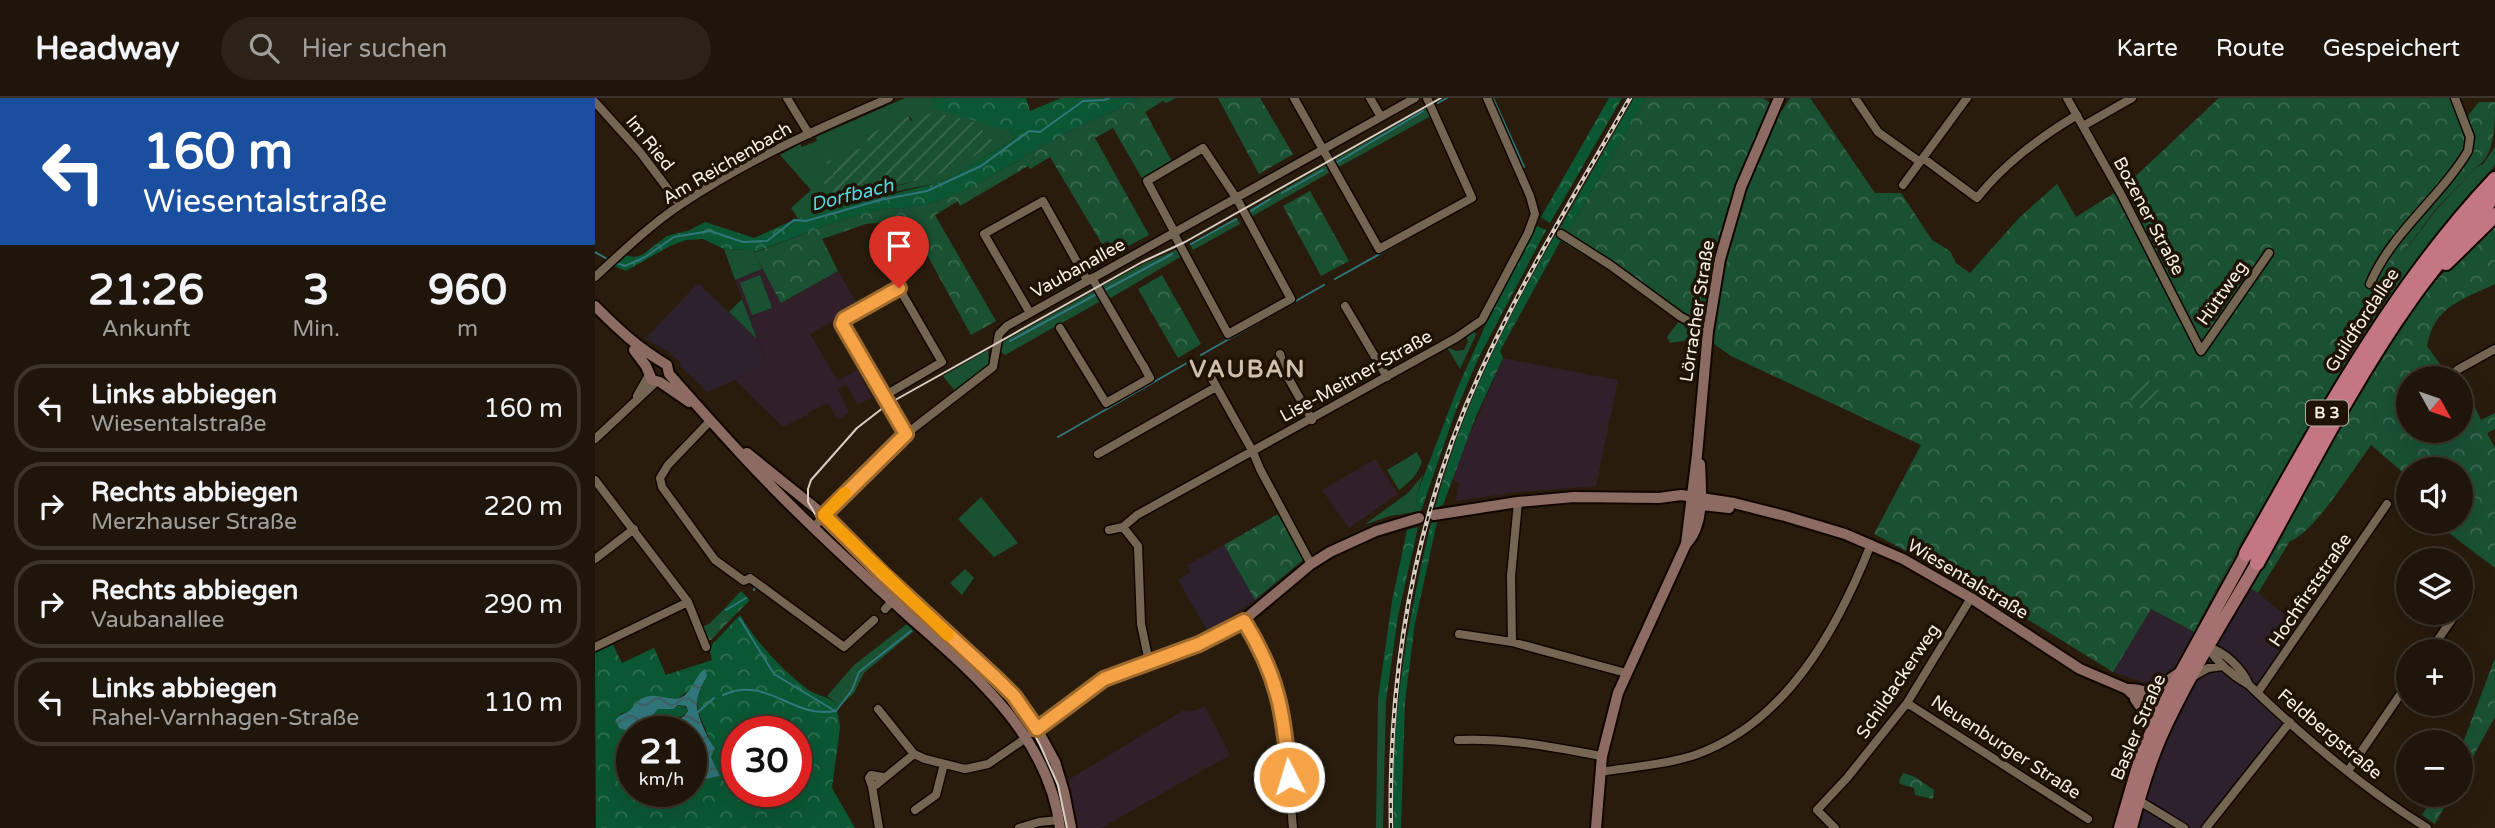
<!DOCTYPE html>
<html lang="de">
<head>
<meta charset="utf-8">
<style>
  :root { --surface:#1f150a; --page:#2c2218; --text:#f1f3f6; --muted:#a19f9c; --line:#3c342b }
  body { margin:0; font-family:"Varela Round",sans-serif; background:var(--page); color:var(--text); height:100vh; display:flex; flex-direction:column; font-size:26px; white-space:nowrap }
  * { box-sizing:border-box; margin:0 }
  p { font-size:23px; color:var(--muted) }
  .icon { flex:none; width:38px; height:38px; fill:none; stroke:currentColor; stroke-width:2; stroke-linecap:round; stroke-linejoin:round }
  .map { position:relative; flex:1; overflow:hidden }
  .sheet { display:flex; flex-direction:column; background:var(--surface); width:595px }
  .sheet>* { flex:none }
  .guide { background:#1a4fa0; color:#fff; overflow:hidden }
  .needle { width:46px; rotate:130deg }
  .fabs { position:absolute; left:1801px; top:268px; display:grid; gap:14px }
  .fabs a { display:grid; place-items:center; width:77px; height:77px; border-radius:50%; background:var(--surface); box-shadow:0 7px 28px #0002,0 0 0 2px var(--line); font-size:35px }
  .speed { position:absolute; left:21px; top:618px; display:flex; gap:14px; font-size:35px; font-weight:700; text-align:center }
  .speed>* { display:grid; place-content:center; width:91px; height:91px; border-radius:50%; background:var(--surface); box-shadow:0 7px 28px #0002,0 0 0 2px var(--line); line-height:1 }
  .speed small { font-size:18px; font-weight:400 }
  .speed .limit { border:10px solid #d22; background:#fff; color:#111 }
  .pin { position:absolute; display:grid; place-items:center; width:60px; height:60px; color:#fff; margin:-72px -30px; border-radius:50% 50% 50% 0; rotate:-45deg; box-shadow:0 0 7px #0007 }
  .pin .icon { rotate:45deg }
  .me { position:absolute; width:77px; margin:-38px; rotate:355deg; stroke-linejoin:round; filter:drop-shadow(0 0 5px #0008) }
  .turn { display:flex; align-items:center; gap:24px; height:147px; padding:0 28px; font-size:32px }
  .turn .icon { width:91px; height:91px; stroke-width:2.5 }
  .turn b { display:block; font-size:49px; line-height:60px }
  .eta { display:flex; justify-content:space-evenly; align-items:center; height:119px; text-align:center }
  .eta b { font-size:42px; font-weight:700; line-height:49px }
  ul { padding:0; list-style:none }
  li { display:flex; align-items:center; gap:21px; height:88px; margin:0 14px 10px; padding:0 14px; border:4px solid var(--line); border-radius:28px }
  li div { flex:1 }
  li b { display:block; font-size:26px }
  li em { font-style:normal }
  header { display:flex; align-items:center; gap:42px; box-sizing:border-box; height:98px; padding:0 35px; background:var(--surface); border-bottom:2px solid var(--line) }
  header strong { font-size:33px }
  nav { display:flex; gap:38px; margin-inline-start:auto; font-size:24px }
  .search { width:490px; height:63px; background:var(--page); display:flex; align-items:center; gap:18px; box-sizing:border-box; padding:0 24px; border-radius:38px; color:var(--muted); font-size:26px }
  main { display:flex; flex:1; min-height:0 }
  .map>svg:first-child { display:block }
  .commercial { fill:#2e212e }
  .education { fill:#312029 }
  .grass { fill:#1a5133; fill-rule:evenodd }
  .forest { fill:url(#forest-crowns); fill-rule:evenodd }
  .park { fill:url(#park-crowns); fill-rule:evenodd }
  .garden { fill:url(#garden-furrows) }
  .water { fill:url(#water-waves); fill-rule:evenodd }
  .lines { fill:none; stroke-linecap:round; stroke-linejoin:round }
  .stream { stroke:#31767b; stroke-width:2 }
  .street-casing { stroke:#110700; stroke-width:11 }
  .secondary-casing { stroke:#110700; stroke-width:14 }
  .primary-casing { stroke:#110700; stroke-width:16 }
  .highway-casing { stroke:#110700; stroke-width:18 }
  .street { stroke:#756654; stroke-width:8 }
  .secondary { stroke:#8c6b62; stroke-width:10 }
  .primary { stroke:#a47070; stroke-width:12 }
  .highway { stroke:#c37783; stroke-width:14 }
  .tram { stroke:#d8cec4; stroke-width:2 }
  .rail-casing { stroke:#d8cec4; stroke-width:4.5 }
  .rail { stroke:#1f1305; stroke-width:2; stroke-dasharray:5; stroke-linecap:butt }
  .route-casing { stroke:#9f6a2e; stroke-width:18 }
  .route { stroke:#f5a346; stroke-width:12 }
  .slow { stroke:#f59e0b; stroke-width:12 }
  .labels { text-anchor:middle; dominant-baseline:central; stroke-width:7; stroke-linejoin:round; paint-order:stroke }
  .shield { fill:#1f1305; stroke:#b6aca1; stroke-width:2 }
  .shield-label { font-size:16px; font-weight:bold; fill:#f7eee4 }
  .street-label { font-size:18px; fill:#f7eee4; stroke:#1f1305 }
  .water-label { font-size:19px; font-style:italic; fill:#52d9e3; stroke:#1f1305 }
  .district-label { font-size:24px; font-weight:bold; letter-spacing:2px; fill:#cfbfab; stroke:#1f1305 }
</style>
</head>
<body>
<header>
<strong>Headway</strong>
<div class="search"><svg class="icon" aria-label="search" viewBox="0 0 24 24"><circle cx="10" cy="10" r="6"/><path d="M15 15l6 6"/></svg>Hier suchen</div>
<nav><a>Karte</a><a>Route</a><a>Gespeichert</a></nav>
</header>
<main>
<section class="sheet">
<div class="guide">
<div class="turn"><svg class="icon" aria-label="left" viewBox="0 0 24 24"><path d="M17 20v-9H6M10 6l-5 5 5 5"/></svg><div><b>160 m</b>Wiesentalstraße</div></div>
</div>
<div class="eta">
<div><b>21:26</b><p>Ankunft</p></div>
<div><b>3</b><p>Min.</p></div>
<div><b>960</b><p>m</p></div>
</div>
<ul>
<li><svg class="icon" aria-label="left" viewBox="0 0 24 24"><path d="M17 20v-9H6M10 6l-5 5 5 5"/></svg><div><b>Links abbiegen</b><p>Wiesentalstraße</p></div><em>160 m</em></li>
<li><svg class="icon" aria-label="right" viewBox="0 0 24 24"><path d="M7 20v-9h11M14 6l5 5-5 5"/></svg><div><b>Rechts abbiegen</b><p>Merzhauser Straße</p></div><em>220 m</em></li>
<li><svg class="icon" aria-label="right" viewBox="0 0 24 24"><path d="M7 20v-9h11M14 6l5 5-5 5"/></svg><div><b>Rechts abbiegen</b><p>Vaubanallee</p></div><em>290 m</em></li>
<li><svg class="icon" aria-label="left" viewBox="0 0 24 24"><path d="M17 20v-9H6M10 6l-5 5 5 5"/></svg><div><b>Links abbiegen</b><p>Rahel-Varnhagen-Straße</p></div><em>110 m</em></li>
</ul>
</section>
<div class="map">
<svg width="1900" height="730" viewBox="0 0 1900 730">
  <defs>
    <pattern id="forest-crowns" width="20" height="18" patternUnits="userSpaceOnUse" patternTransform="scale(1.75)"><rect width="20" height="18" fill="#0b5733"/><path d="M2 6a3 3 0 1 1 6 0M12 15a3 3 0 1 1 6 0" fill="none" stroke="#2f6f50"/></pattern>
    <pattern id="park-crowns" width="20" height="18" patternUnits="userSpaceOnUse" patternTransform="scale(1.75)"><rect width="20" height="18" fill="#1a5133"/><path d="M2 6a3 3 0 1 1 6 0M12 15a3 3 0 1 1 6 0" fill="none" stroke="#3c6a50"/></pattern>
    <pattern id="garden-furrows" width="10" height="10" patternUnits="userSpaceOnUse" patternTransform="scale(1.75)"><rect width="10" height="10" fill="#1a5133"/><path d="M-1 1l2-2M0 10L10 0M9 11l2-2" fill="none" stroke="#3c6a50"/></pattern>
    <pattern id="water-waves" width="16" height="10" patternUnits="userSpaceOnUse" patternTransform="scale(1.75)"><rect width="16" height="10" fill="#31767b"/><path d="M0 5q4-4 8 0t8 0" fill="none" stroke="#3f5c5d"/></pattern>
  </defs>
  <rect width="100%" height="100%" fill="#291c0d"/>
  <path class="commercial" d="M103 185 162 241 172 267 111 295 109 291 84 267 86 265 71 252 50 241Z
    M629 447 660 502 613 534 583 482 596 474 592 467Z
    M1634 478 1663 495 1706 530 1662 595 1694 624 1609 730H1521L1570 601 1548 589 1550 585 1518 574 1556 511 1603 536Z"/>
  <path class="education" d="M167 171 187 205 243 173 264 209 215 236 243 283 262 272 277 299 263 307 251 287 243 291 254 315 243 322 233 306 234 304 213 315V319L211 317 194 326 195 328 188 329 140 282 172 267 140 182Z
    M908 260 1023 282 1001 388 922 394 861 403 864 384 857 382 863 364Z
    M780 361 803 396 754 430 727 392Z
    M610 608 635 657 506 730H482L473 682 589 612 599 613Z"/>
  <path class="grass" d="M310 0H337L341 7 417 34 420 40 364 75 343 85 307 92 203 120 196 110 216 92 185 57 205 46 207 49 222 43 221 39ZM314 18 359 70C323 84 285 93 247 98L229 83 238 77 232 64 275 47 270 38Z
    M833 9 836 18 742 70 738 63Z
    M1900 49V66L1897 71 1809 180 1603 536 1600 534 1666 405 1674 386 1750 254 1768 216 1803 161 1843 110 1880 70 1888 66Z
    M731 67 734 75 656 119 652 113Z
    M642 120 645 126 598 152 595 146Z
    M129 151 158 152 167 171 140 182Z
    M583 151 587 158 514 201 507 188 548 166Z
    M165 177 177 210 157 217 145 185Z
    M499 193 506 203 410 257 406 254V245Z
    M147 201 162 241 134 214Z
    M1084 223 1103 235 1102 241 1075 245 1072 239Z
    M879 232 881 237 865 271 852 249 861 253 869 252 873 244 871 238Z
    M393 252 394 261 397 263 393 268 360 293 348 278Z
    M822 354 827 364C823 376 815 384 804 392L792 372Z
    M828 377 822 396 821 408 826 413 795 418 769 427 813 395Z
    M386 399 423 445 399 459 363 421Z
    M238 430 295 489 290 494 230 439Z
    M370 471 379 480 367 497 355 485Z
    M311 504 393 575 433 621 427 625C396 579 349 545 307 509Z
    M312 526 319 533 269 575 259 595 241 612V605L232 598 259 567Z
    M783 601 791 603 788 730H781Z"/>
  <path class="forest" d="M337 0H431L435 13 466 0H546L469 36 370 93 337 105 306 111 294 110 243 123 160 154 157 152 129 151 108 141 91 142 75 148 31 173 19 168 29 157 39 159 47 157 72 138 95 132 110 124 159 140 203 120 231 112 343 85 364 75 420 40 417 34 338 10 340 6Z
    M1014 0H1027L955 125 946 119Z
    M1039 0H1051L974 132 966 128Z
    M942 128 951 132 883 261 860 315 826 413 821 408 822 396 863 289 891 226Z
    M959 139 966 142 905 253 908 260 881 318 848 407 840 410C865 314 910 224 959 139Z
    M842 424 820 525 810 603 806 730H799C794 626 812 526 836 425Z
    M823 429 803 518 791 603 783 601 797 503 812 432Z
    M146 493 155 502 137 520 128 512Z
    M145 517C162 545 185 570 212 591 220 597 232 598 241 605L245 629 237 690 260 730H1L0 554 17 545 27 565 59 550 71 577 117 562 114 550ZM112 578C100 603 99 604 110 630 113 638 115 643 120 650L116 659 125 678 96 684V693H37V634L43 633 29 632 25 616 33 614 46 602 84 600ZM142 634H201V693H142Z
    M88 607 93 612C89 618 85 619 79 623 67 631 61 636 48 628L63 611H70Z"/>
  <path class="park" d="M546 0H581L571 5 568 3 550 14 578 65 548 82 518 30 500 40 554 137 520 155 513 143 507 146 455 59 435 71 433 68 365 108 363 103 340 117 401 223 376 237 313 122 271 126 227 141 243 173 186 205 159 155 243 123 294 110 306 111 337 105 370 93 469 36Z
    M623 0H665L698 56 664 76Z
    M1051 0H1168L1187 13 1195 0H1215L1280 95H1306L1337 142 1355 153 1361 165 1375 175 1424 120 1462 86 1481 119 1529 89 1624 0H1866L1872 19 1884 4H1900C1900 28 1900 59 1880 70L1841 111 1803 161 1768 216 1750 254 1674 386 1666 405 1599 534 1556 511 1518 574 1380 489 1279 436 1326 347 1136 258 1022 177 959 139 966 128 974 132Z
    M715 93 754 163 726 178 688 108Z
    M1900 123V186C1867 202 1839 208 1832 248L1847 269 1862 272 1886 322 1900 315V331L1892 335 1900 350V470L1839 424H1866V371H1813V403L1799 392 1811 377 1776 347C1760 369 1718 436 1695 443L1663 495 1653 489 1750 315C1777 281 1795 241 1822 206 1844 176 1874 150 1900 123ZM1813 280H1866V332H1813Z
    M567 177 606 246 583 260 543 191Z
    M683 416 708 462 660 502 629 447Z
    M128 512 137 520 116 542 110 543 106 529 114 526Z
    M1900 560V619L1866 680V650Z
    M1308 675 1320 679 1339 692 1338 701 1320 697 1319 690 1305 686 1304 683Z
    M1840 697H1856L1840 726 1827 717Z"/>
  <path class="garden" d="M339 14 379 24 400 45 359 70 337 79 269 95 247 98 237 102 228 83 238 77 231 64 274 47 270 38 313 18 316 23Z
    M1548 277 1564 294 1546 311 1535 301Z"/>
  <path class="water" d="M110 570 112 578C108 586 103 594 102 604 100 614 113 642 120 650L116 659 125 678 97 684 96 634 29 632 24 630 21 622C25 615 29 617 34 613 39 609 41 604 46 601 60 593 71 603 85 600 95 597 100 579 110 570ZM83 607 91 608 93 613 89 618 64 633 48 628 63 611H78Z"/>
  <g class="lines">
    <path class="stream" d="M898 0 929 69
      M843 5 852 0
      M741 65 828 13
      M687 95 728 72
      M656 113 675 101
      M596 146 641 121
      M0 154 14 162
      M19 164 30 168 50 159 79 139 115 133 148 144 172 143 199 122 211 123 285 102 332 93 386 68 434 33 445 34 488 3 510 2 514 0
      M740 181 815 139
      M510 192 577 156
      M671 220 729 187
      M415 243 500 197
      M606 257 664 224
      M463 339 599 261
      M155 475 166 483
      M159 492 160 490
      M131 512 151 500
      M145 521 179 576 240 613
      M128 597C174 577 195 621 241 613L257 592 264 574 316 533
      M103 614 119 600"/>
    <g class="street-casing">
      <path id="street" d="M192 0 214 36
        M699 0 784 151 877 100 832 0
        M775 0 786 19
        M1260 0 1283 34 1325 64
        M1472 0 1526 96 1606 253 1674 155
        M0 4 45 54 85 107
        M1488 28 1537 0
        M1328 60 1382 100C1410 65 1444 40 1482 17
        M1308 87 1372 0
        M579 136 633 236 696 201 642 101 608 50 552 83 580 135
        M966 136 1015 167 1086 219 1113 233
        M0 179C27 154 54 128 85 107 150 63 222 31 294 0
        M497 180 546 264
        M1775 186C1796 135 1845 100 1873 53L1875 39 1860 0
        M750 208 792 279
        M435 215 389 136 448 103 492 182
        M465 230 511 305 555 280 548 267
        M685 256 691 276 717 322
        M1862 272 1900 251
        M616 279 658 354 665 371 716 466
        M42 298 54 277
        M289 298 347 264 304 190 249 221 247 226 311 336
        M115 323 73 367 65 380 67 389 120 462 149 483 155 480 249 549 279 522
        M0 341 61 284
        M503 356 621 289
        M0 382 93 504 111 549
        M528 429 543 448 546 526 554 564
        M218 430 266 378 311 336 398 269 404 236 412 228 820 0
        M514 432 528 429 542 417 861 240 887 222 933 135 940 116 935 98 892 0
        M0 461 39 431
        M1866 509 1875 495
        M290 511 302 498
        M649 522 679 580 688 615 698 730
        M864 536 917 544 1031 575
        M917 544 916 478 923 404
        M0 549 93 504
        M1613 550C1623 565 1638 578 1654 587 1708 639 1768 690 1832 730
        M1613 550C1629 552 1648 572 1654 587
        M1835 553 1862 514
        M1599 578 1613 570 1628 568
        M1663 594 1792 406
        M1312 605 1493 721
        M283 611 319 656 330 661 370 671 393 666 431 640
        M863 642C915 640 956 649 1007 658
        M1753 673 1813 585
        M1005 674C1036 669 1069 667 1100 657 1191 625 1242 532 1276 446
        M277 688 274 680 276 677 288 679
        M1543 702 1589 730
        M320 712 341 697 349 666
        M284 730 277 688 281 687 319 656
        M424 730 444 724 464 722
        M1240 730 1222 712 1252 680 1312 605 1376 500
        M1611 730 1695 624"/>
    </g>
    <g class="secondary-casing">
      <path id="secondary" d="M0 208C24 232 43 250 72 267L74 276C121 329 168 382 220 431 252 462 285 492 318 522 382 578 454 640 465 730
        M39 252 51 268 57 282 65 284 94 304
        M152 355 239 425 287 475 419 598 442 631 460 664 469 694 476 730
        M1098 406 1134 410
        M839 417 923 404 979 399 1064 400 1086 397 1139 405 1190 418 1250 436 1308 461 1376 500 1485 571 1532 591C1554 590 1559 602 1574 609
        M1092 445C1110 426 1106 390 1105 366
        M1532 591C1541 601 1555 608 1568 607
        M1547 594 1565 588 1584 575
        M1540 601 1559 628
        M438 634 509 581 604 546 649 522 716 466 735 454 781 433 824 420
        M1001 730 1007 658 1023 595 1091 446 1102 357 1113 233 1125 161 1146 89 1184 0"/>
    </g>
    <g class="primary-casing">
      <path id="primary" d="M1525 730 1546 658 1568 607 1651 456
        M1536 730C1544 699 1553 668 1566 638 1593 578 1629 522 1662 465"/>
    </g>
    <g class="highway-casing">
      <path id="highway" d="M1851 165 1900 117
        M1651 456C1725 325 1796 191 1900 81
        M1662 465C1711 377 1757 284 1816 201 1841 165 1871 131 1900 97"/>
    </g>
    <use href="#street" class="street"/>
    <use href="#secondary" class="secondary"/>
    <use href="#primary" class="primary"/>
    <use href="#highway" class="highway"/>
    <path class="tram" d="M472 730 463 687 445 647 430 619 401 584 302 498 224 423 213 404V391L216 382 262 330 293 306 547 164 590 144 846 0"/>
    <g class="rail-casing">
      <path id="rail" d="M796 730C793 574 820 418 885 275 928 180 984 90 1035 0"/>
    </g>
    <use href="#rail" class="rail"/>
  </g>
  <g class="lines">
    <g class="route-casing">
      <path id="route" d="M304 190 249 221 247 226 311 336 229 417 287 475 402 581 419 598 442 631 509 581 604 546 649 523C683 578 689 615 694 679"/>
    </g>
    <use href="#route" class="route"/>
    <path class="slow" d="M250 395 229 417 353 537"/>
  </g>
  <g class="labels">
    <rect class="shield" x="1711" y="302.5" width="42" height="25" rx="5"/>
    <g class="shield-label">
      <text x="1732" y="315">B 3</text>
    </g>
    <g class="street-label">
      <text transform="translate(55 45) rotate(51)">Im Ried</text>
      <text transform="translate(132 65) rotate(-30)">Am Reichenbach</text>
      <text transform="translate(1554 118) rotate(62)">Bozener Straße</text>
      <text transform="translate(483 170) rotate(-29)">Vaubanallee</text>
      <text transform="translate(1627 195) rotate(-55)">Hüttweg</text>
      <text transform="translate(1102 213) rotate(-81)">Lörracher Straße</text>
      <text transform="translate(1767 222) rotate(-57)">Guildfordallee</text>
      <text transform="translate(761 278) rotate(-29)">Lise-Meitner-Straße</text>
      <text transform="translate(1373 481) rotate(31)">Wiesentalstraße</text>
      <text transform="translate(1715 492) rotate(-56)">Hochfirststraße</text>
      <text transform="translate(1303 583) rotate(-56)">Schildackerweg</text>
      <text transform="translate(1543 629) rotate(-67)">Basler Straße</text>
      <text transform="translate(1735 636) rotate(40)">Feldbergstraße</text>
      <text transform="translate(1411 649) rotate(33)">Neuenburger Straße</text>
    </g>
    <g class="water-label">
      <text transform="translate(257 97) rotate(-14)">Dorfbach</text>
    </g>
    <g class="district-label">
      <text x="653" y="271">VAUBAN</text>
    </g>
  </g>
</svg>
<div class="fabs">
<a><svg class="needle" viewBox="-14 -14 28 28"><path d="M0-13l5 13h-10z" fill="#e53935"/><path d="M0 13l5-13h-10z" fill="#a19f9c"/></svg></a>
<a><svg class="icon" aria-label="sound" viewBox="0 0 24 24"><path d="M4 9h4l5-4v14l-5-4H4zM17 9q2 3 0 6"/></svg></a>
<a><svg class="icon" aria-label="layers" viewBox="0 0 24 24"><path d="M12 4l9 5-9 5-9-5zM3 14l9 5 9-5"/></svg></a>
<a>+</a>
<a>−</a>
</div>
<div class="speed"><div>21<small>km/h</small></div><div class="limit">30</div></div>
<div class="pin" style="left:304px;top:190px;background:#d93025"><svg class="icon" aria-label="arrive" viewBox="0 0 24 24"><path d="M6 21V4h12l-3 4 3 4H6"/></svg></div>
<svg class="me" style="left:694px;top:679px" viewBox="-20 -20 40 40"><circle r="17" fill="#f5a346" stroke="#fff" stroke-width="3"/><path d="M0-11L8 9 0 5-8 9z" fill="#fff"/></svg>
</div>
</main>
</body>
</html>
